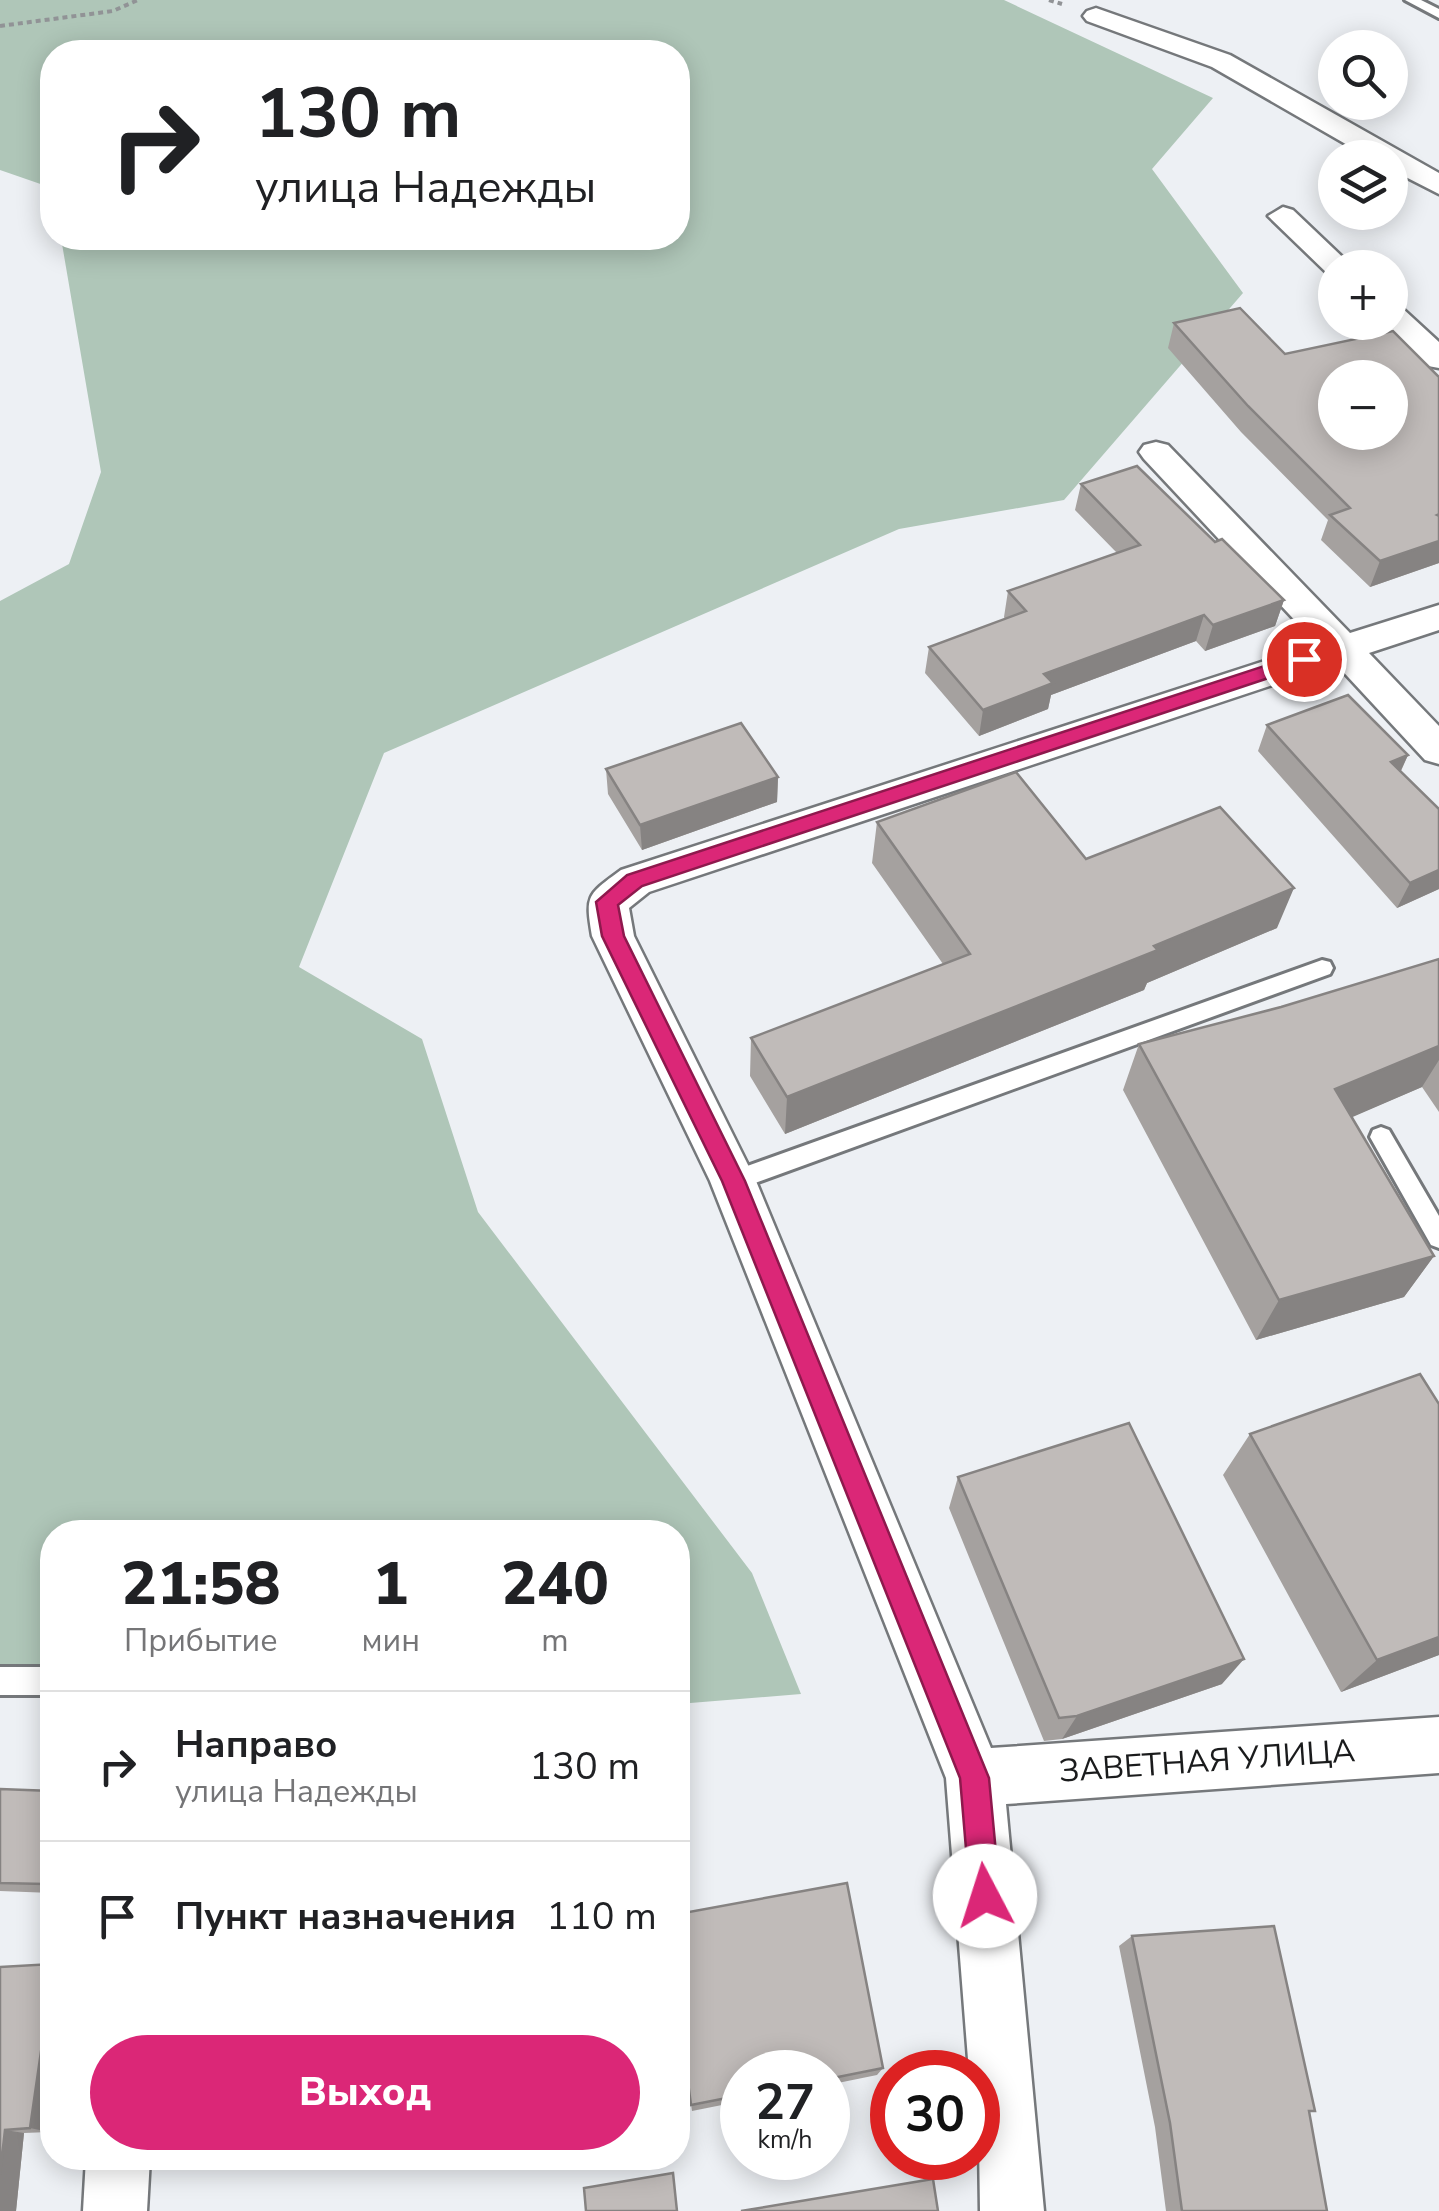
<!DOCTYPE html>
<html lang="ru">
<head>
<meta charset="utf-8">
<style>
  :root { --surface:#fff; --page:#f6f6f6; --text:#202124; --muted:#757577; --line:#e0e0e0; --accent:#db2777 }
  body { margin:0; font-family:"Nunito Sans",sans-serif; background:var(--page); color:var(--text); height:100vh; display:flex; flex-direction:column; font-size:38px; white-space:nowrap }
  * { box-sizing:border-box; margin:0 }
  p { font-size:32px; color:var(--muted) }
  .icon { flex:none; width:55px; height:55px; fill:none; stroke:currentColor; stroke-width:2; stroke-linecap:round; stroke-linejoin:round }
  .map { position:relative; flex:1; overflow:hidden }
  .drawer { position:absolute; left:40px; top:1520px; width:650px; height:650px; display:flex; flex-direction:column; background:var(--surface); border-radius:40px; box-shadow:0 5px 25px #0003 }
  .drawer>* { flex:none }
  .banner { position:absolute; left:40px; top:40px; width:650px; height:210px; border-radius:40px; box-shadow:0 5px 25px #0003; background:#fff; color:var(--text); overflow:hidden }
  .fabs { position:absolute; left:1318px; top:30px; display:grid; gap:20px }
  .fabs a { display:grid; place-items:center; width:90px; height:90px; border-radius:50%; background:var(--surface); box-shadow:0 5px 25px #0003; font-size:50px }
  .speed { position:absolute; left:720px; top:2050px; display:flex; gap:20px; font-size:50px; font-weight:700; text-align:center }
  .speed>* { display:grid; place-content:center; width:130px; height:130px; border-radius:50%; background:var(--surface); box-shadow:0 5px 25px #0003; line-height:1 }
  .speed small { font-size:25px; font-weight:400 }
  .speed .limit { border:15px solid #d22; background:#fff; color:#111 }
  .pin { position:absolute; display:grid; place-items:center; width:85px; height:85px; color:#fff; margin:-42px; border:5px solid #fff; border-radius:50%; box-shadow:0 2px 10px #0007 }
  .me { position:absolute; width:110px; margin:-55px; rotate:355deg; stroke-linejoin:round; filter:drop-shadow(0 0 8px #0008) }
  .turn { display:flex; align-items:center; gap:35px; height:210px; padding:0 50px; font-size:45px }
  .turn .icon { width:130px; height:130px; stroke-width:2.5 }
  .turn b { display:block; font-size:70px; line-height:85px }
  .eta { display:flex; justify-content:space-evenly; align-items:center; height:170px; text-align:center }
  .eta b { font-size:60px; font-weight:800; line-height:70px }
  .primary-button { display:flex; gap:20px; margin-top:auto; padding:20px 50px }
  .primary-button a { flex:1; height:115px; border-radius:60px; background:var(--accent); color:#fff; font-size:40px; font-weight:800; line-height:115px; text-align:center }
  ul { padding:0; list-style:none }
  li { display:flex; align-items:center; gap:30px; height:150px; padding:0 50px; border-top:2px solid var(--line) }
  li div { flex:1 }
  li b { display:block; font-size:38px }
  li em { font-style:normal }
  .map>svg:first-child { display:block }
  .green { fill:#afc6b8 }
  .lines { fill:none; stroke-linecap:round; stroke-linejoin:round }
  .lane-casing { stroke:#75787b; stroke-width:6 }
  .street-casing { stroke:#75787b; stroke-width:5 }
  .path { stroke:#919396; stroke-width:4; stroke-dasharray:5 4; stroke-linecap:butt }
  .lane { fill:#fff; fill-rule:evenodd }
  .street { fill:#fff; fill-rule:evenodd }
  .wall { fill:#a5a19f }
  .shaded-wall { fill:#868382 }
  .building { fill:#c0bbb9; stroke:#868382; stroke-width:2.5; fill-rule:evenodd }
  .route { fill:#db2777; stroke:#8e194d; stroke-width:2.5 }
  .labels { text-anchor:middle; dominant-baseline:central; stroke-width:8; stroke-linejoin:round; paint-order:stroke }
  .near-street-label { font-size:32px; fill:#1a1b1c; stroke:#fff }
</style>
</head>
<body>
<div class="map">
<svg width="1439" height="2211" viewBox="0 0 1439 2211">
  <rect width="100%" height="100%" fill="#edf0f4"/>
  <path class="green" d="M0 0H1004L1213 98 1152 169 1243 293 1064 500 899 529 384 753 299 967 422 1039 478 1212 752 1573 801 1694 678 1704V1532H52V1699L0 1693V601L69 564 101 472 61 238H678V52H52V188L0 170Z"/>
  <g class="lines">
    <g class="lane-casing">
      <path id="lane" d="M1405 0H1421L1439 9V18Z
        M1322 960 1330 962 1333 968 1330 974 733 1191 725 1188 721 1181 725 1174Z
        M1381 1127 1389 1130 1439 1216V1248L1431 1245 1370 1137 1373 1130Z
        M0 1667H52V1695H0Z"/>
    </g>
    <g class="street-casing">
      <path id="street" d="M1096 8 1230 55 1439 173V194L1390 169V158H1370L1212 67 1087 21 1083 16 1087 11Z
        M1283 207 1293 210 1354 268H1335V276L1328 274 1268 216Z
        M1390 305 1401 307 1439 342V368L1428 366 1381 322H1390Z
        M1156 442 1168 445 1350 633 1439 605V630L1369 653 1439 726V764L1425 760 1336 664 649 892 629 908 634 936 756 1181 991 1748 1439 1717V1773L1006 1804 1044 2211H980L978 2072H969L946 1778 710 1181 592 936C585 895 587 895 621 870L1317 644 1144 459 1139 452 1144 445Z
        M86 2158H150L147 2211H83Z"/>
    </g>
    <path class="path" d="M1049 0 1062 4
      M0 26 113 11 138 0"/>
    <use href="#lane" class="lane"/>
    <use href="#street" class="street"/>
  </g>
  <path class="wall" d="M1174 323 1285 354 1439 377V563L1370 587 1321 540 1328 520 1241 432 1168 348Z
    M1081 484 1215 542 1284 600 1275 626 1205 651 1196 641 1051 695 1048 709 979 736 925 673 929 647 1005 619 1004 617 1008 591 1117 553 1075 510Z
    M1267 725 1408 755 1401 771 1439 809V889L1397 908 1258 751Z
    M606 769 778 777 777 802 642 850 608 794Z
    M877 822 1086 859 1277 928 1147 983 1144 990 785 1134 750 1076 751 1038 943 964 872 863Z
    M1439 959V1112L1422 1087 1351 1117 1434 1256 1404 1297 1256 1340 1123 1090 1139 1044 1281 1007Z
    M1439 1404V1655L1341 1692 1223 1475 1250 1434Z
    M958 1477 1222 1684 1062 1739 1044 1741 949 1508Z
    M0 1789 52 1791V1893L0 1891Z
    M1132 1936 1315 2111 1309 2112 1327 2211H1166L1155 2127 1119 1946Z
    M0 1967 49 2132 24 2133 16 2211H0Z
    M678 2007 883 2068 877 2075 828 2085V2072H742V2101L692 2111Z"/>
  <path class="shaded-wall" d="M1439 541V563L1370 587 1380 561Z
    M1284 600 1275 626 1205 651 1213 625Z
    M1204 615 1196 641 1051 695 1048 709 979 736 983 710 1044 674Z
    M1408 755 1396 781 1391 762Z
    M778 777 777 802 642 850 640 825Z
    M1439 870V889L1397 908 1410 883Z
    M1294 888 1277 928 1147 983 1144 990 785 1134 787 1097Z
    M1439 1046V1060L1422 1087 1311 1135 1335 1089Z
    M1434 1256 1404 1297 1256 1340 1279 1300Z
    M1439 1637V1655L1341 1692 1377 1660Z
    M1244 1659 1222 1684 1062 1739 1077 1716Z
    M52 1854V1888L45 1884Z
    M52 1975V2108L49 2132 30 2128Z
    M5 2130 24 2133 16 2211H0V2174Z"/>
  <path class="building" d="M1240 308 1285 354 1393 331 1439 377V514L1437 515 1439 516V541L1380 561 1330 515 1350 508 1248 406 1174 323ZM1335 378H1390V432H1335Z
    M1137 466 1215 542 1222 539 1284 600 1213 625 1204 615 1044 674 1053 683 983 710 929 647 1026 611 1008 591 1140 545 1081 484Z
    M1348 695 1408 755 1391 762 1439 809V870L1410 883 1267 725Z
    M741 723 778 777 640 825 606 769Z
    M1016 772 1086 859 1220 807 1294 888 1154 946 1158 950 787 1097 751 1038 970 954 877 822Z
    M1439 959V1046L1335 1089 1434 1256 1279 1300 1139 1044 1281 1007Z
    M1420 1374 1439 1404V1637L1377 1660 1250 1434Z
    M1129 1423 1244 1659 1077 1716 1059 1718 958 1477Z
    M0 1789 52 1791V1854L45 1884 0 1883Z
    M847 1883 883 2068 828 2079V2072H742V2095L691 2105 678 2007V1914Z
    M1274 1926 1315 2111H1309L1327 2211H1182L1170 2123 1132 1936Z
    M52 1964V1975L30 2128 5 2130 0 2174V1967Z
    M673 2173 677 2211H586L584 2188Z
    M933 2179 938 2211H741Z"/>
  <path class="route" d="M1304 653 1313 659 1311 664 642 886 618 905 624 936 745 1181 989 1778 1000 1896 995 1907 985 1911 974 1907 970 1896 960 1778 722 1181 602 936 596 902 627 875Z"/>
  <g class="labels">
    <g class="near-street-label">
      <text transform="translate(1207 1761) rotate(-4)">ЗАВЕТНАЯ УЛИЦА</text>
    </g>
  </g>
</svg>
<div class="fabs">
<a><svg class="icon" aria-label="search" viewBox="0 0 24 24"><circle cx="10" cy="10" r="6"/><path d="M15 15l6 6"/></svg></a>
<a><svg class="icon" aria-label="layers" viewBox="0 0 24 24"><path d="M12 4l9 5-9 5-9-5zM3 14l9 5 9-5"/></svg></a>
<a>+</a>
<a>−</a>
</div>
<div class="speed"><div>27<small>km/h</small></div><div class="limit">30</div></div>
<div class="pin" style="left:1304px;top:659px;background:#d93025"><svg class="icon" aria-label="arrive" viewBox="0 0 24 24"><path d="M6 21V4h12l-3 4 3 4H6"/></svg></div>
<svg class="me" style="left:985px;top:1896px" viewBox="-20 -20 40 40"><circle r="19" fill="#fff"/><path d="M0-13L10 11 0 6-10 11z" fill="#db2777"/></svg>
<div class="banner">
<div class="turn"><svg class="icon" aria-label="right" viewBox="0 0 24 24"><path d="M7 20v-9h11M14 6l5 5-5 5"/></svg><div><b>130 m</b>улица Надежды</div></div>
</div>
<section class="drawer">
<div class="eta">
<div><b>21:58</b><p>Прибытие</p></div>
<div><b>1</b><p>мин</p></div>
<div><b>240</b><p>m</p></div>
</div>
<ul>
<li><svg class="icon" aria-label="right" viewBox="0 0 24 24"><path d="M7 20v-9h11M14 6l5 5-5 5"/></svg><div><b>Направо</b><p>улица Надежды</p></div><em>130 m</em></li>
<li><svg class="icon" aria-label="arrive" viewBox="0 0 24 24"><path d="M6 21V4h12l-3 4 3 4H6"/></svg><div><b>Пункт назначения</b></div><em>110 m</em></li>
</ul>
<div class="primary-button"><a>Выход</a></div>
</section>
</div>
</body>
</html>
